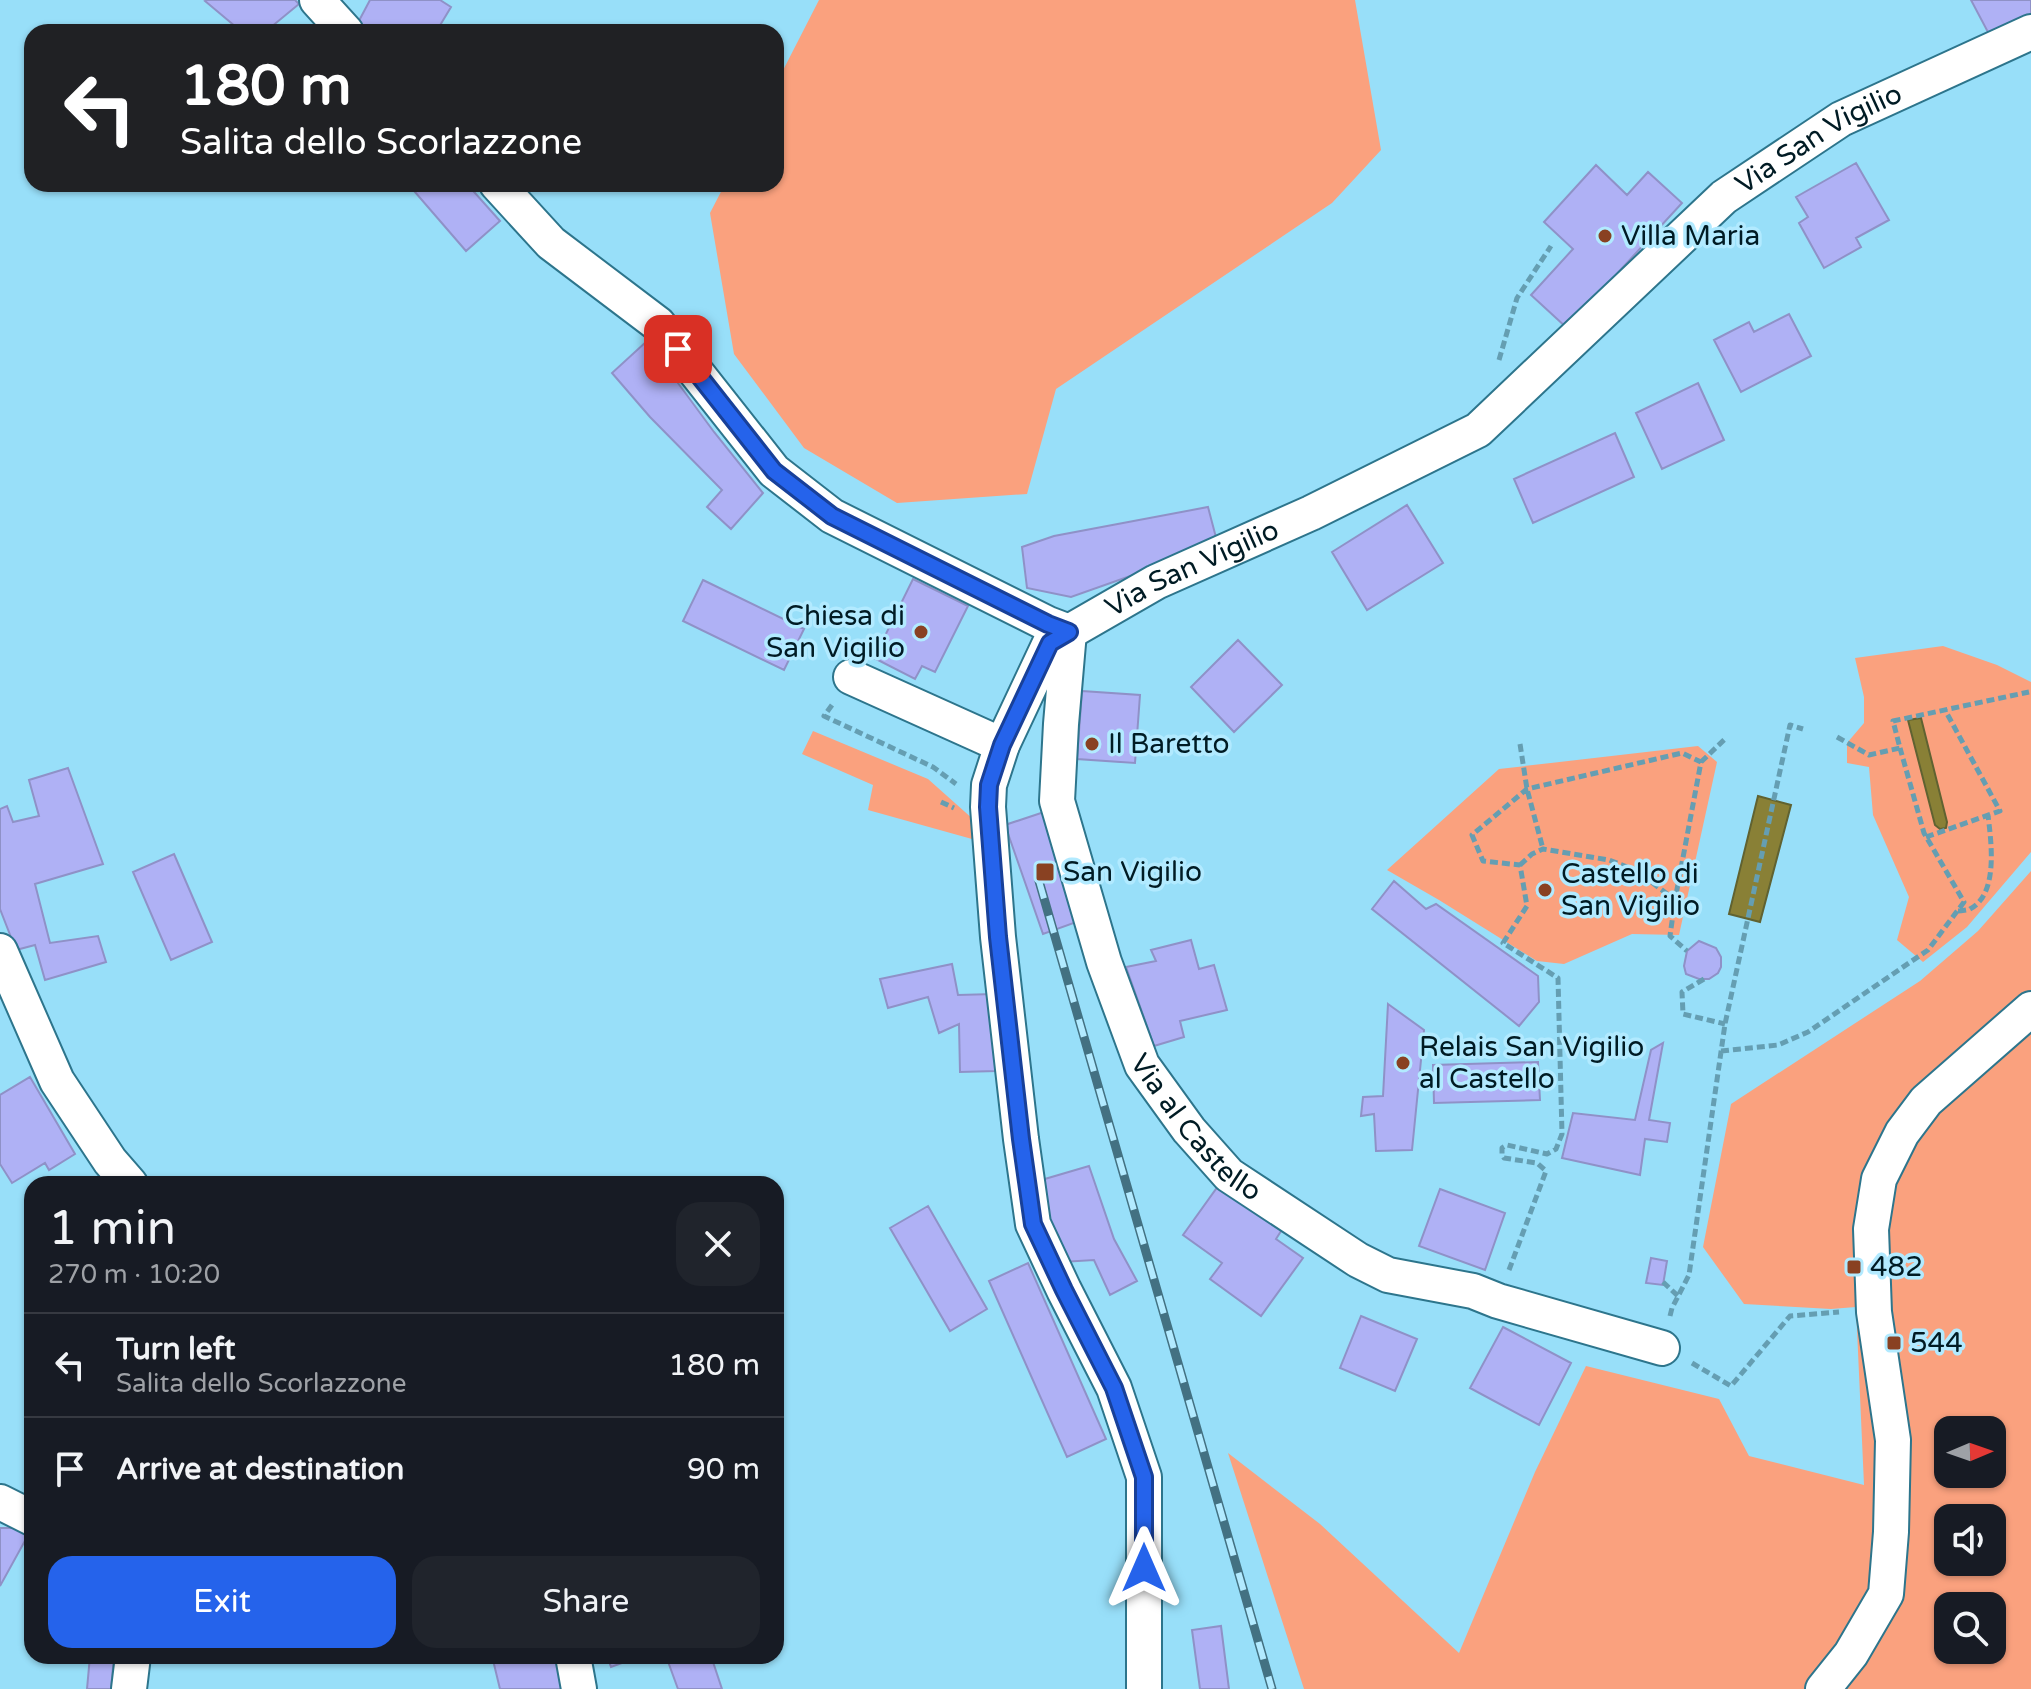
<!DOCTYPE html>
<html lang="en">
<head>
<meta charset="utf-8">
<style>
  :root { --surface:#171b24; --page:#20242c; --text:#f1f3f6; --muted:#9ea1a6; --line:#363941; --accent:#2563eb }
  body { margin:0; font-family:"Varela Round",sans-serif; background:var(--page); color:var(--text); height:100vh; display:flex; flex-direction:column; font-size:30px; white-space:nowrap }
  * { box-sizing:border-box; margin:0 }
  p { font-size:26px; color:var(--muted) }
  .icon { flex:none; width:44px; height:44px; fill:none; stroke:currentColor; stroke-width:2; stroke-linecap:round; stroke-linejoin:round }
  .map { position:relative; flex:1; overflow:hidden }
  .details { position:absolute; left:24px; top:1176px; width:760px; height:488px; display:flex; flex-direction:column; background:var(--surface); border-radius:24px; box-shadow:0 2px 6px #0004 }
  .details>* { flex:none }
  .top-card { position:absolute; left:24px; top:24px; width:760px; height:168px; border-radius:24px; box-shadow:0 2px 6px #0004; background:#202124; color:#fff; overflow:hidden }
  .needle { width:52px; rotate:88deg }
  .fabs { position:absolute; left:1934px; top:1416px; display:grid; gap:16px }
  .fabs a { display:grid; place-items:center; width:72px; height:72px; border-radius:16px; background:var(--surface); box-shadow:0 2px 6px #0004; font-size:40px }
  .pin { position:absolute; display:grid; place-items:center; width:68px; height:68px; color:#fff; margin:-34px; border-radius:16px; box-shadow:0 4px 12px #0006 }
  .me { position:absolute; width:88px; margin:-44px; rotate:0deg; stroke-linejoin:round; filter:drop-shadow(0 0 6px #0008) }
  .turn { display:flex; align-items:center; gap:28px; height:168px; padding:0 24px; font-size:36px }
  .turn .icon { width:104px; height:104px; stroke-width:2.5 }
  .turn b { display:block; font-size:56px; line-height:68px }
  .round { display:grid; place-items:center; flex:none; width:84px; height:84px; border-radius:24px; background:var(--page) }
  .overview { display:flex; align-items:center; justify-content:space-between; height:136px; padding:0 24px }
  h1 { font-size:48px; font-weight:600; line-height:60px }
  .button { display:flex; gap:16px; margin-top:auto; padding:16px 24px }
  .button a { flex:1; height:92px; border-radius:24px; background:var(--accent); color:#fff; font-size:32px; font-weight:600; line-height:92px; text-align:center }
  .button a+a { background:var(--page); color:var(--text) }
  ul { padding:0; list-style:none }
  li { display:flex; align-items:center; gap:24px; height:104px; padding:0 24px; border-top:2px solid var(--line) }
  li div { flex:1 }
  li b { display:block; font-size:30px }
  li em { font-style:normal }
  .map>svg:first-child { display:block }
  .green { fill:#faa17e; fill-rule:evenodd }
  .water { fill:#898036; stroke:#606231; stroke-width:2 }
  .building { fill:#afb1f5; stroke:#8f91c7; stroke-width:2 }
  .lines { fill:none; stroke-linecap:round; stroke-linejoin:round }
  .minor-casing { stroke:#2d758c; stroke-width:38 }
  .path { stroke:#659eb2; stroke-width:5; stroke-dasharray:8 4; stroke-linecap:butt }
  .minor { stroke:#fff; stroke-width:34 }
  .rail-casing { stroke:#437182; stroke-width:9 }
  .rail { stroke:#b2eaff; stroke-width:6; stroke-dasharray:18; stroke-linecap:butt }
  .route-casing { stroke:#184099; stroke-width:20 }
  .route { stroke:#2563eb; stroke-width:14 }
  .poi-dot { fill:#894122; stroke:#b2eaff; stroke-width:3 }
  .labels { text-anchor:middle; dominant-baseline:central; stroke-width:7; stroke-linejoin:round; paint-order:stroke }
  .street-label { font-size:28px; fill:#001b24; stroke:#b2eaff }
  .poi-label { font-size:28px; fill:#001b24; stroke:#b2eaff; text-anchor:start }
</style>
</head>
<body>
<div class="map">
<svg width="2031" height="1689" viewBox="0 0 2031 1689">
  <rect width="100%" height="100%" fill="#98dff9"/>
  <path class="green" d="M819 0H1355L1381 150 1332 203 1056 389 1027 494 897 503 804 448 734 354 710 213 725 184H776V84Z
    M1943 646 1997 665 2031 682V852L1967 927 1923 962 1897 940 1909 897 1873 815 1869 767 1847 763V743L1864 723V697L1855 658Z
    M813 731 928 779 974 820 972 839 868 810 873 785 802 754Z
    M1698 746 1717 762 1679 935 1632 934 1564 964 1537 961 1439 900 1387 870 1499 769Z
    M2031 871V1689H1304L1228 1453 1320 1524 1459 1653 1535 1472 1586 1366 1719 1399 1749 1456 1864 1485 1856 1307 1831 1309 1744 1304 1703 1247 1731 1104 1920 981 1978 931ZM1948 1430H1992V1474H1948ZM1948 1518H1992V1562H1948ZM1948 1606H1992V1650H1948Z"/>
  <path class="water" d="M1921 718 1947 822 1946 828 1940 829 1935 825 1908 720Z
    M1758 796 1791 805 1760 922 1729 914Z"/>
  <path class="building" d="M207 0H295L299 4 265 32H242L205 1Z
    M370 0H440L451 7 436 32H353Z
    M1971 0H2031V14L1990 36Z
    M1856 163 1889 220 1856 238 1861 247 1824 268 1799 223 1808 217 1796 197Z
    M1596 165 1627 195 1648 172 1682 203 1567 328 1531 295 1573 249 1544 222Z
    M408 184H467L500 221 466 251Z
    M1789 314 1811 356 1741 392 1714 340 1749 322 1754 332Z
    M647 341 714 432 763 493 731 529 707 507 722 490 650 417 612 373Z
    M1698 383 1724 440 1662 469 1636 413Z
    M1615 433 1634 477 1533 523 1514 479Z
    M1407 505 1443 563 1367 610 1332 552Z
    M1208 507 1218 545 1071 597 1027 588 1022 547 1054 536Z
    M913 579 968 606 935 672 922 666 915 679 874 658Z
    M703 580 804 629 784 670 683 621Z
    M1238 640 1282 685 1234 732 1191 687Z
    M1082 691 1140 695 1135 763 1077 759Z
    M68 768 103 864 35 884 50 943 98 936 106 962 45 980 35 945 16 950 0 909V809L7 806 13 822 39 816 29 780Z
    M1047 811 1085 919 1043 934 1005 825Z
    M174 854 212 942 171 960 133 872Z
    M1394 881 1426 909 1436 904 1538 976 1539 1002 1519 1026 1372 909Z
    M1191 940 1199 969 1214 965 1227 1010 1180 1021 1184 1037 1154 1046 1126 967 1156 961 1151 950Z
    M1699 941 1716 948 1721 957V967L1718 973 1709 979H1699L1686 974 1684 966 1687 951Z
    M952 964 958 995 994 994 996 1071 960 1072 959 1024 939 1033 928 997 888 1008 880 979Z
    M1388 1004 1424 1030 1412 1150 1376 1151 1374 1114 1361 1116 1363 1097 1383 1096Z
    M1663 1043 1649 1120 1670 1123 1667 1142 1645 1139 1640 1175 1562 1158 1573 1113 1635 1120 1651 1050Z
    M1538 1062 1540 1100 1434 1103 1433 1065Z
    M30 1077 75 1154 49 1170 45 1163 12 1183 0 1164V1095Z
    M1089 1166 1114 1239 1137 1281 1110 1295 1094 1260 1062 1262 1038 1181Z
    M1221 1182 1283 1228 1276 1239 1303 1258 1261 1316 1210 1279 1222 1263 1183 1235Z
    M1440 1189 1505 1213 1485 1270 1419 1246Z
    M928 1206 987 1309 950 1331 890 1228Z
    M1651 1258 1667 1261 1663 1285 1646 1283Z
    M1028 1263 1106 1439 1067 1457 989 1281Z
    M1361 1316 1417 1339 1395 1391 1340 1368Z
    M1503 1327 1571 1363 1539 1425 1470 1388Z
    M0 1528H32L0 1586Z
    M1221 1626 1229 1689H1200L1192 1630Z
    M90 1656H114L111 1689H87Z
    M492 1656H561L568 1689H500Z
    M607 1656H641L611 1667Z
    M666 1656H711L722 1689H678Z"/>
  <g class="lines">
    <g class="minor-casing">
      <g id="minor">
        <path d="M317 0 346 32"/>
        <path d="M497 184 551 243 658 324 774 471 832 516 1048 624 1069 632"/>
        <path id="s1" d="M1069 632 1061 724 1057 801 1104 962 1142 1065 1189 1130 1229 1175 1358 1260 1388 1275 1473 1291 1498 1301 1662 1348"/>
        <path d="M851 677 1002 745"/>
        <path d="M0 951 57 1081 110 1161 130 1184"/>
        <path d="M0 1502 32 1518"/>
        <path d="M573 1656 579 1689"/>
        <path d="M129 1689 133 1656"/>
        <path id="s2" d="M1144 1689V1477L1114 1388 1064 1290 1033 1224 1021 1139 998 937 988 807 989 785 1002 745 1050 643 1156 582 1311 513 1478 430 1724 197 1841 119 2031 32"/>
        <path d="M1823 1689 1851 1654 1886 1594 1891 1532 1893 1440 1874 1312 1871 1229 1879 1179 1902 1133 1926 1101 2031 1009"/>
      </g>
    </g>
    <path class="path" d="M1499 360 1517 298 1551 246
      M832 705 824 716 933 767 956 784
      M1837 737 1869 755 1900 748 1893 721 2029 692
      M1520 744 1527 789 1543 849
      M1701 762 1726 738
      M941 802 954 808
      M1926 837 2000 811 1945 710
      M1520 865 1532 854 1543 849 1609 860 1637 871 1675 900
      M1958 911C1959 911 1969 910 1970 909 1999 894 1991 841 1988 815
      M1704 979 1682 992 1683 1014 1725 1024
      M1721 1051 1778 1045 1808 1032 1928 950 1964 902 1924 833 1900 748
      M1509 1270 1546 1171 1537 1163 1504 1158 1502 1154V1148L1507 1145 1547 1154 1556 1149 1562 1134 1558 978 1503 943 1527 906 1520 865 1483 861 1472 835 1527 789 1682 753 1701 762 1675 900 1670 936 1687 951
      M1663 1282 1679 1297
      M1670 1316 1672 1308 1689 1275 1725 1024 1790 725 1803 729
      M1692 1363 1731 1386 1790 1316 1839 1312"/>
    <use href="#minor" class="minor"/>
    <g class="rail-casing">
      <path id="rail" d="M1039 881 1272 1689"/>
    </g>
    <use href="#rail" class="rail"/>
  </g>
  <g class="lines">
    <g class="route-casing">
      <path id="route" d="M678 349 774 471 832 516 1048 624 1069 632 1050 643 1002 745 989 785 988 807 998 937 1021 1139 1033 1224 1064 1290 1114 1388 1144 1477V1568"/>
    </g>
    <use href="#route" class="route"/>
  </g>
  <g class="poi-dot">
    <circle cx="1605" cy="236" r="8"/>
    <circle cx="921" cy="632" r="8"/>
    <circle cx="1092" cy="744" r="8"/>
    <rect x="1035" y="862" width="20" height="20" rx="4"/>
    <circle cx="1545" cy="890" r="8"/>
    <circle cx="1403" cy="1063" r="8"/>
    <rect x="1846" y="1259" width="16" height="16" rx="4"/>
    <rect x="1886" y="1335" width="16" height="16" rx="4"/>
  </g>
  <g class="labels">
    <g class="street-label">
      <text stroke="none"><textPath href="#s2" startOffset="2014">Via San Vigilio</textPath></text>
      <text stroke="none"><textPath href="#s2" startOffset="1246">Via San Vigilio</textPath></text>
      <text stroke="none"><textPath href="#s1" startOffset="530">Via al Castello</textPath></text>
    </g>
    <g class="poi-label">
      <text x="1621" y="236">Villa Maria</text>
      <text x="905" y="616" text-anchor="end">Chiesa di<tspan x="905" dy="32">San Vigilio</tspan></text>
      <text x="1108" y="744">Il Baretto</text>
      <text x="1063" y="872">San Vigilio</text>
      <text x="1561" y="874">Castello di<tspan x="1561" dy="32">San Vigilio</tspan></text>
      <text x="1419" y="1047">Relais San Vigilio<tspan x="1419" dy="32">al Castello</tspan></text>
      <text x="1870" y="1267">482</text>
      <text x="1910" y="1343">544</text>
    </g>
  </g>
</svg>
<div class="fabs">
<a><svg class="needle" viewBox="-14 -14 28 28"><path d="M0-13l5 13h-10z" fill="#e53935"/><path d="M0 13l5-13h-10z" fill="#9ea1a6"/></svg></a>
<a><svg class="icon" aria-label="sound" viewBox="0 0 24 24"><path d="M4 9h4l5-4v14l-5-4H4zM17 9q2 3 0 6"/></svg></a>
<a><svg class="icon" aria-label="search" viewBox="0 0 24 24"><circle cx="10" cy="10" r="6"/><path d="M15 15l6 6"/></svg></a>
</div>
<div class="pin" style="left:678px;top:349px;background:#d93025"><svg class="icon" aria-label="arrive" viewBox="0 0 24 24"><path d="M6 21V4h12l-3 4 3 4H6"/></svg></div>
<svg class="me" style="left:1144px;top:1568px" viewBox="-20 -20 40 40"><path d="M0-17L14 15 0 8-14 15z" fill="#2563eb" stroke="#fff" stroke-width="4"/></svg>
<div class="top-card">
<div class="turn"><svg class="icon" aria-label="left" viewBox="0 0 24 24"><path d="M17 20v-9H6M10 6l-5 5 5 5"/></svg><div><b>180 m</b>Salita dello Scorlazzone</div></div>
</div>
<section class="details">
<div class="overview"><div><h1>1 min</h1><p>270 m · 10:20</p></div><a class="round"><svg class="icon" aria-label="close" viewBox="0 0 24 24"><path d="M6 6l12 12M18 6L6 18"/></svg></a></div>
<ul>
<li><svg class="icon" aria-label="left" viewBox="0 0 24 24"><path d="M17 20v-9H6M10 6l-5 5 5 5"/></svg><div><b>Turn left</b><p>Salita dello Scorlazzone</p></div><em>180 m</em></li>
<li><svg class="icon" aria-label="arrive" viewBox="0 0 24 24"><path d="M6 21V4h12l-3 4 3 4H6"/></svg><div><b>Arrive at destination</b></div><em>90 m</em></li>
</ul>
<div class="button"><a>Exit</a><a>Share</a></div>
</section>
</div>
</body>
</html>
